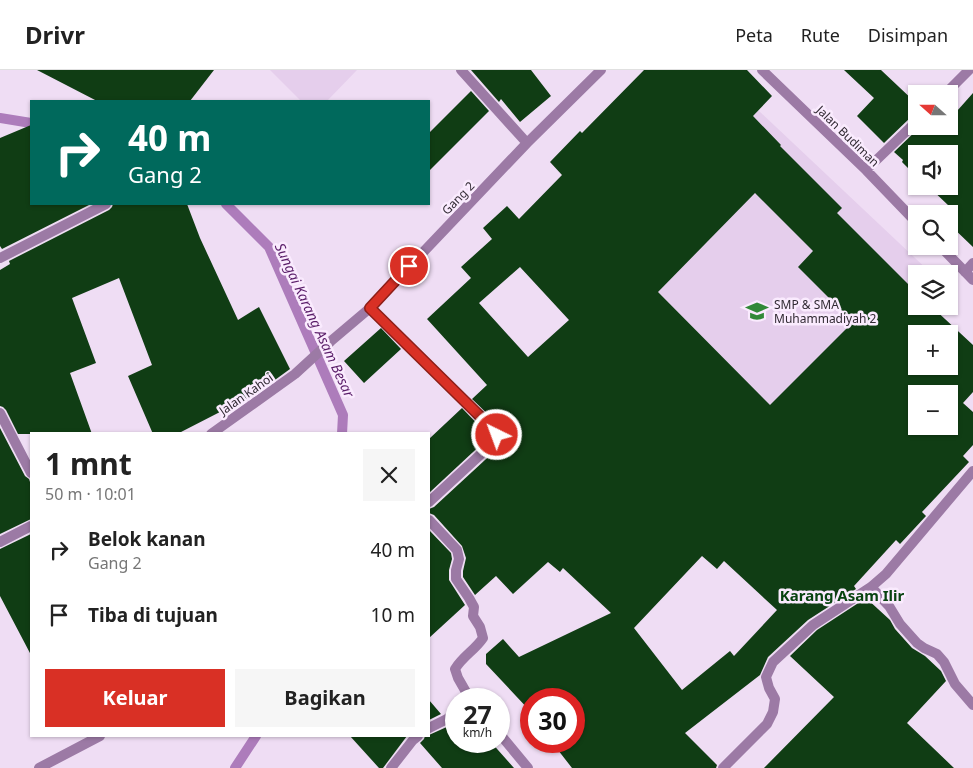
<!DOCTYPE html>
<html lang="id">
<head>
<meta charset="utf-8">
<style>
  :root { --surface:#fff; --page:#f6f6f6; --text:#222; --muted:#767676; --line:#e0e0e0; --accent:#d93025 }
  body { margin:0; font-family:"Noto Sans",sans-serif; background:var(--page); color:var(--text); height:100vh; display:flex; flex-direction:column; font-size:19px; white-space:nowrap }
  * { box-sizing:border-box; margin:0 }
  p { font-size:16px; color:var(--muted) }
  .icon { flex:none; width:28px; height:28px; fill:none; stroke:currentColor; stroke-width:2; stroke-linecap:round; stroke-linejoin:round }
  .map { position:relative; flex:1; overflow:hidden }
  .drawer { position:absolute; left:30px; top:362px; width:400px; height:305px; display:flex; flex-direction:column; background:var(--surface); border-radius:0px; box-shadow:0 1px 4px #0004 }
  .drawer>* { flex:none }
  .hud { position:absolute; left:30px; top:30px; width:400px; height:105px; border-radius:0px; box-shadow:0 1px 4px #0004; background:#00695c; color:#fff; overflow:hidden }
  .needle { width:32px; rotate:291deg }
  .controls { position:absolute; left:908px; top:15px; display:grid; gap:10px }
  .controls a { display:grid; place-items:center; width:50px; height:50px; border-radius:0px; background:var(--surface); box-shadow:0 1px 4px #0004; font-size:25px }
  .speed { position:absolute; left:445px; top:618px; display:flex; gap:10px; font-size:25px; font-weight:700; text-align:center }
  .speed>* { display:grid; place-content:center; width:65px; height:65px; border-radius:50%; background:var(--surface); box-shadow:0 1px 4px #0004; line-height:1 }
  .speed small { font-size:12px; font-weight:400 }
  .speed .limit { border:8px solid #d22; background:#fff; color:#111 }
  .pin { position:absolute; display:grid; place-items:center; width:42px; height:42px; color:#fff; margin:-21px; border:2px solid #fff; border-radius:50%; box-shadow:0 1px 5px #0007 }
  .me { position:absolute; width:55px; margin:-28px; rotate:318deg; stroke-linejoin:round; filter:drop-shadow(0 0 4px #0008) }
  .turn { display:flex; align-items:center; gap:18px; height:105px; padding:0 15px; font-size:22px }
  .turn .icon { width:65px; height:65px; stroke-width:2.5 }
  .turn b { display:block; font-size:35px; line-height:42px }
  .round { display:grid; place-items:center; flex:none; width:52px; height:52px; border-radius:0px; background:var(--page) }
  .headline { display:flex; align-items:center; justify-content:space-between; height:85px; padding:0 15px }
  h1 { font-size:30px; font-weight:700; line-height:38px }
  .action { display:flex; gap:10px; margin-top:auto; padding:10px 15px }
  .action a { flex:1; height:58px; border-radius:0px; background:var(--accent); color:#fff; font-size:20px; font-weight:700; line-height:58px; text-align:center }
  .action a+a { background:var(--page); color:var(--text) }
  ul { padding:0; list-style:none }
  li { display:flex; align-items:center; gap:15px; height:65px; padding:0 15px }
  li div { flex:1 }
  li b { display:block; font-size:19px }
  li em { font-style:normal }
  header { display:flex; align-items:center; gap:30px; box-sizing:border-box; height:70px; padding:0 25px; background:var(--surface); border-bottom:1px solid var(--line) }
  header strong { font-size:24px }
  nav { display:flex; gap:28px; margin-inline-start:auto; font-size:18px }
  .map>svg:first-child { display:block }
  .built { fill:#e5ceec }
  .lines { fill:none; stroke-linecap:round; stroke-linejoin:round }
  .stream { stroke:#ad7cbb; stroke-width:10 }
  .building { fill:#103d14; fill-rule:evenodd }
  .minor { stroke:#9c7aa5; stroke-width:10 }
  .route-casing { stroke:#8d1f18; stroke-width:12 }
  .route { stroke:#d93025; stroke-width:9 }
  .labels { text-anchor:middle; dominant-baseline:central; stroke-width:5; stroke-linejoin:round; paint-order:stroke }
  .street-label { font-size:12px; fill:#312a33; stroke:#faebfe }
  .poi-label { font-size:12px; fill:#312a33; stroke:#faebfe; text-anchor:start }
  .water-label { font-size:14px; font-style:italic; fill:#591c68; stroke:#faebfe }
  .quarter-label { font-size:15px; font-weight:bold; fill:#084310; stroke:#faebfe }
</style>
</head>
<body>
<header>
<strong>Drivr</strong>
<nav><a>Peta</a><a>Rute</a><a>Disimpan</a></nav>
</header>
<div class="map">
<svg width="973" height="698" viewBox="0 0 973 698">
  <rect width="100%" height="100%" fill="#efddf4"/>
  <path class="built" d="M270 0H357L327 31H301Z
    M758 40 932 204H916V236H948L922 264H916V270L764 433 566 247Z"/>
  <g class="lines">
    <path class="stream" d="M0 48 31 53
      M226 134 269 177 343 345 342 364
      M235 698 256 666"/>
  </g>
  <path class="building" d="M37 0H214L190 31H97Z
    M471 0H531L551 26 520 52 501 29 499 32Z
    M644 0H747L772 26 753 46 781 75 780 76 842 138 837 143 916 222V236H931L973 275V322L963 333 973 342V375L963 386 969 392 922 442 926 446 900 474 896 470 854 516 856 519 808 550 768 587 760 605 685 663 717 695 716 698H572L551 671H574V629H531V646L529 644 531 642 486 594V584L503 569 519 587 611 543 563 498 560 502 548 492 513 524 496 506 475 525 463 507V501L466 488 462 476 434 445 429 443V439L434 437 498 378 504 365 503 361 498 354 472 329 487 315 427 249 471 208 461 197 492 169 483 158 507 136 519 149 562 105 550 92 580 61 582 63ZM755 123 813 181 798 197 853 252 770 335 658 222ZM520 197 569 250 528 287 479 233ZM916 264H949V296H916ZM916 324H949V356H916ZM702 486 717 499 724 491 777 540 734 586 730 581 682 620 634 558Z
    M844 0H881L916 33V45L911 47 884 73 857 46 874 28Z
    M471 21 489 41 429 101V63Z
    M973 23V177L949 154V136L928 116H949V84H916V106L902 92 903 90 894 82 921 56H949V48L956 40 957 41Z
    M31 55V134H91L2 179 0 176V68Z
    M113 134H187L200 168 238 250 259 237 290 299 257 323 181 362 177 364H153L128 306 152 295 119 208 72 228 96 293 70 303 92 364H18L6 340 3 337 0 336V200L10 194 9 191 109 140 112 137Z
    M381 258 401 279 364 313 344 291Z
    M462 338 489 366 487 369 429 423V369Z
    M0 358 25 406 29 409 31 415V449L0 464Z
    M429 460 451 483 452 489 449 500V510L465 535 429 568Z
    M31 464V585L0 526V479Z
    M866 528 890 550 895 559 912 578 925 586 941 601 946 611 907 653 954 698H764L834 627 790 586 817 560Z
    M429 630 441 644 429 650Z
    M451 655 456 661V671H490L514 698H442L420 673 424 669 425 666H429V665Z
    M350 666H407L383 698H379Z"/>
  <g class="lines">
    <path class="minor" d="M461 0 527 73
      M762 0 866 100 916 152
      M945 24 969 0
      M866 100 916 52
      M940 176 973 210
      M0 188 106 134
      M965 202 973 193
      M370 238 493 359 497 365 493 373 429 432
      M0 343 31 403
      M211 364 295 304 331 271 370 238 527 73 601 0
      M429 450 457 480 459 489 456 500V509L469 528 474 537 473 546 480 557 483 568C475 580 463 586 455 599L458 608 470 629
      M0 472 31 456
      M871 517 889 536 900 554 917 573 924 578 937 584 944 592 955 614 973 635
      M429 658 447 649 456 641
      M499 663 528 698
      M39 698 100 666
      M391 698 413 670 418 666
      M723 698 767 654 773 642 775 629 769 618 766 607 773 592 813 555 871 517 886 504 973 401"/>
  </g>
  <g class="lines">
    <g class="route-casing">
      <path id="route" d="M409 196 370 238 493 359 497 365"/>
    </g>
    <use href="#route" class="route"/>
  </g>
  <defs>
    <g id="school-bare" transform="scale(1.725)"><path d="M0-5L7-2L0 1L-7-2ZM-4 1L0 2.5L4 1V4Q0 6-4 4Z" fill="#318938" stroke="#faebfe" stroke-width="2.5" paint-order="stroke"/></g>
  </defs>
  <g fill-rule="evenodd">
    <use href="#school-bare" x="757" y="241"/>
  </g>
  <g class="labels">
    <g class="street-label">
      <text transform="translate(848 66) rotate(44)">Jalan Budiman</text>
      <text transform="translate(458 128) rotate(-46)">Gang 2</text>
      <text transform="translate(246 324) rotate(-35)">Jalan Kahoi</text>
    </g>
    <g class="poi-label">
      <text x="774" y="234">SMP &amp; SMA<tspan x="774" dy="14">Muhammadiyah 2</tspan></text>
    </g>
    <g class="water-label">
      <text transform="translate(315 250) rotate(65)">Sungai Karang Asam Besar</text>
    </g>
    <g class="quarter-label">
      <text x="842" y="525">Karang Asam Ilir</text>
    </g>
  </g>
</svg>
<div class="controls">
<a><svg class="needle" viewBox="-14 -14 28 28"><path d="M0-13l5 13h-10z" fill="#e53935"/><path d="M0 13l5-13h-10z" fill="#767676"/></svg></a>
<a><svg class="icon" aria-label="sound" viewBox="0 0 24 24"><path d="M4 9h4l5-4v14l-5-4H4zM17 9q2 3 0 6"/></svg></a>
<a><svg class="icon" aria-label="search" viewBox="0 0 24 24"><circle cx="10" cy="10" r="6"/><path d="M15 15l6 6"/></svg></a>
<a><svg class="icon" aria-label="layers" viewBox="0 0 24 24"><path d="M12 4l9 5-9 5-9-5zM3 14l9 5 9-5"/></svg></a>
<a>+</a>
<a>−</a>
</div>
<div class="speed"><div>27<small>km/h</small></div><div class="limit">30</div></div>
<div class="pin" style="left:409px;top:196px;background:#d93025"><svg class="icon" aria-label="arrive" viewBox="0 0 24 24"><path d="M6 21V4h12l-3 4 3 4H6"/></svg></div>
<svg class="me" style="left:497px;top:365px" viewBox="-20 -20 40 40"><circle r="17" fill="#d93025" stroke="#fff" stroke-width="3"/><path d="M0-11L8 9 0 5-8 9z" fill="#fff"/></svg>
<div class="hud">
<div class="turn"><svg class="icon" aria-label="right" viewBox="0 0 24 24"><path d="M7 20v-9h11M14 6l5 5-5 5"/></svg><div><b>40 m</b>Gang 2</div></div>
</div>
<section class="drawer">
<div class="headline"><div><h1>1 mnt</h1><p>50 m · 10:01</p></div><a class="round"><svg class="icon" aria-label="close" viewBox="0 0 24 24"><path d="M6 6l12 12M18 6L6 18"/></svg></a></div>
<ul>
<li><svg class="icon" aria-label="right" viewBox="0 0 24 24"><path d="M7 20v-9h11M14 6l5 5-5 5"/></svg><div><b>Belok kanan</b><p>Gang 2</p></div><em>40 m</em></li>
<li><svg class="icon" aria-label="arrive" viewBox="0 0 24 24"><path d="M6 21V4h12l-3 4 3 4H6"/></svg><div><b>Tiba di tujuan</b></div><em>10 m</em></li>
</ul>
<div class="action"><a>Keluar</a><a>Bagikan</a></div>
</section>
</div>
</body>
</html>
